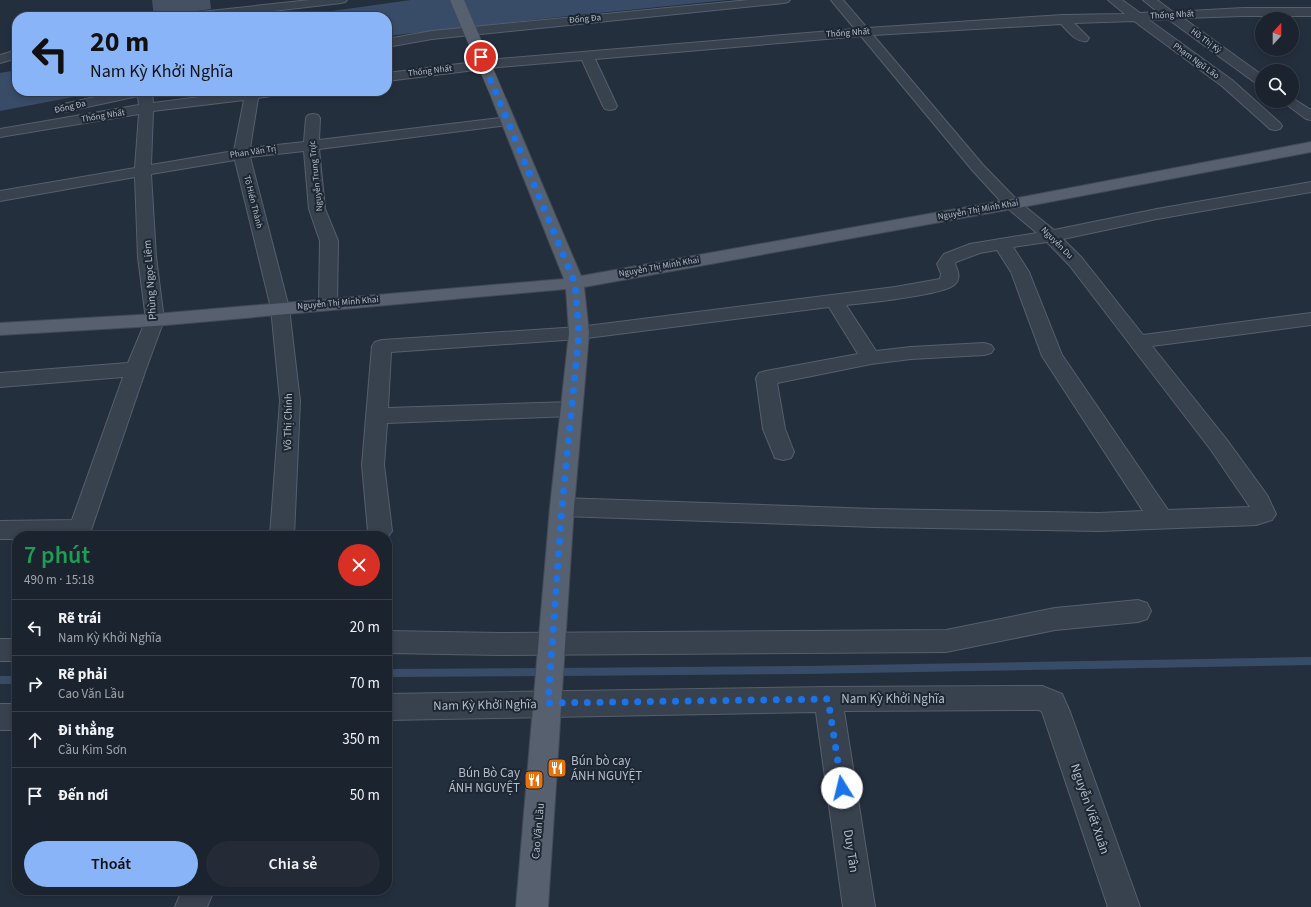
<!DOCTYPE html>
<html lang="vi">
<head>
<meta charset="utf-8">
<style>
  :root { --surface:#1b232e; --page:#242b36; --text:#f1f3f6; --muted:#a0a4aa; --line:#39404a; --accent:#8ab4f8 }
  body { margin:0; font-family:"Source Sans 3",sans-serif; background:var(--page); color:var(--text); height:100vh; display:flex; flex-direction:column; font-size:15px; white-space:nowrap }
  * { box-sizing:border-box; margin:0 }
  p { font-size:13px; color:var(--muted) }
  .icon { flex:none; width:22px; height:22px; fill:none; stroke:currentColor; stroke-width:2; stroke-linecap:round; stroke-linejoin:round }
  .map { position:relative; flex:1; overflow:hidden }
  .panel { position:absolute; left:12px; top:531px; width:380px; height:364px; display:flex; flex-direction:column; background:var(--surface); border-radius:16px; box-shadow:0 2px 6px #0003,0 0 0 1px var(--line) }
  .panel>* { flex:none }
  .top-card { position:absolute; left:12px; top:12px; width:380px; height:84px; border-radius:16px; box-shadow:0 2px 6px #0003,0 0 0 1px var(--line); background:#8ab4f8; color:#111; overflow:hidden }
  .needle { width:26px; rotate:21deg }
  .buttons { position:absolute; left:1255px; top:12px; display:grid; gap:8px }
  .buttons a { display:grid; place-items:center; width:44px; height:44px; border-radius:50%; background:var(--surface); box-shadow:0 2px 6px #0003,0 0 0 1px var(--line); font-size:20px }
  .pin { position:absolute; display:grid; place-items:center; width:34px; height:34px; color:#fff; margin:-17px; border:2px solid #fff; border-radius:50%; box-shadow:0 1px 4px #0007 }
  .me { position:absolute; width:44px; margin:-22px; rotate:351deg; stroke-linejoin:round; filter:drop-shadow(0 0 3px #0008) }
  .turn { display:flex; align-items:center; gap:14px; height:84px; padding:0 12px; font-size:18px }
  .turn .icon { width:52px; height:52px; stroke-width:2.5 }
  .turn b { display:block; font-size:28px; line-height:34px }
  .round { display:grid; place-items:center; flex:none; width:42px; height:42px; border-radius:21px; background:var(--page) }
  .headline { display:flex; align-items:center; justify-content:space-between; height:68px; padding:0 12px }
  h1 { font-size:24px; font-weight:600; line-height:30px; color:#1e9e55 }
  .button { display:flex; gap:8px; margin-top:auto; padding:8px 12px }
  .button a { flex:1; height:46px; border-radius:24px; background:var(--accent); color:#111; font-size:16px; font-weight:600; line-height:46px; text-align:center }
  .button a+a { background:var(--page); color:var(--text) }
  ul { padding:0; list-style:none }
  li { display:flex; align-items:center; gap:12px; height:56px; padding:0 12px; border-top:1px solid var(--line) }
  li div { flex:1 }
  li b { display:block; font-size:15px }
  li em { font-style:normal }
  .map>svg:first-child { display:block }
  .water { fill:#394c67 }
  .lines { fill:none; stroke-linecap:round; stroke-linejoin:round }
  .stream { stroke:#394c67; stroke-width:8 }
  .building { fill:#455162 }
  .minor-casing { stroke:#565f6c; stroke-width:2 }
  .major-casing { stroke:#414a57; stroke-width:2 }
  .minor { fill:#38414e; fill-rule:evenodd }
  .major { fill:#56606e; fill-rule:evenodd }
  .major-bridge-casing { stroke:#414a57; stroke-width:14; stroke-linecap:butt }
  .major-bridge { stroke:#56606e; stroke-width:13 }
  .route { stroke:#1a73e8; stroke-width:7; stroke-dasharray:0 12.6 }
  .labels { text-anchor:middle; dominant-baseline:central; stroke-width:4; stroke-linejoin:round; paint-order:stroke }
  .far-street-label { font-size:9px; fill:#b4bcc9; stroke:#1d2633 }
  .street-label { font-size:11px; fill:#b4bcc9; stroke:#1d2633 }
  .near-street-label { font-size:13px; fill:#b4bcc9; stroke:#1d2633 }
  .near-poi-label { font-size:13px; fill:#b4bcc9; stroke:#1d2633; text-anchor:start }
</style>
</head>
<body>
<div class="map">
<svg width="1311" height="907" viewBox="0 0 1311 907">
  <rect width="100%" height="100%" fill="#242f3e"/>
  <path class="water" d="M411 0H728L559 17 387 36V17H289Z
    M17 70V91H105L0 111V73Z"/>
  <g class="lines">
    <path class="stream" d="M557 672 804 670 1311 661
      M387 673 543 672
      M0 680H17"/>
  </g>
  <path class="building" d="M152 0H210L211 9 191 12 185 14 154 17Z"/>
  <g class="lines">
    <g class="minor-casing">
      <path id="minor" d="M310 0H347L345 2 341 3 223 17H185L187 14 191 13Z
        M749 0H790L788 2 784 3 432 39 387 47V39L432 31Z
        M831 0H843L867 28 1063 15 1125 14 1108 0H1122L1140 13 1158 12 1143 0H1157L1173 12 1243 8H1311V16H1243L1183 18 1262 75V85L1257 84 1168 19 1149 20 1232 80 1280 123 1282 126 1280 129 1275 130 1270 129 1222 86 1134 21 1074 23 1089 38 1087 41C1076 43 1068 31 1061 24L873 35 983 165 1018 201 1054 230 1157 209 1311 182V192L1157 219 1063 239 1082 258 1143 335 1311 313V325L1152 346 1227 440 1267 495 1276 514 1272 520 1256 525 1099 531 874 527 562 516 554 513 550 507 554 501 562 498 874 509 1099 513 1143 511 1042 356 1011 272 997 250 980 253 956 262 955 264C958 271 961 278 955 284 946 295 864 303 846 305L876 351 911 347 984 343 991 345 994 349 991 353 984 355 911 359 871 364 777 383 785 429 794 452 791 458 783 460 775 458 763 429 756 378 759 373 766 371 858 354 829 307 579 339 391 352 388 408 571 402 578 404 581 409 578 414 571 416 387 423 384 465 392 531 387 538V536H371L368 531 362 465 372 346 375 342 382 340 579 327 895 287 940 279 941 274 937 264 944 254 970 244 1037 233 1006 207 973 171 861 36 595 59 617 106 615 109 610 110 605 109 603 106 582 60 499 67 387 81V73L499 59 855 29ZM1047 242 1070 266 1211 450 1250 507 1168 510 1062 355 1029 272 1013 247Z
        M17 50V58L0 63V55Z
        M122 91H152L153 103 246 91H285L283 94 258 98 250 148 304 142 306 118 308 115 313 114 318 115 320 118 319 140 508 117 513 118 515 121 513 124 508 125 319 149 325 209 338 241 337 304 335 308 328 310 321 308 319 304 320 241 309 209 304 151 250 157 289 308 300 401 294 536H270L280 401 271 308 235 160 151 174 156 257 164 320 146 369 89 536H17V539H0V521L72 520 123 377 0 387V373L128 363 146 320 138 257 135 177 0 201V191L135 168 139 114 0 137V129L139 105 138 96 64 112 59 111 57 108 59 105ZM244 100 234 151 151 165 153 111Z
        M1292 98 1311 110V120L1306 119 1282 101H1292Z
        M1138 600 1147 603 1151 611 1147 619 1138 622 1055 630 946 652 500 655 387 653V631L500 633 946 630 1055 608Z
        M0 639H17V661H0Z
        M1042 686 1062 694 1070 712 1140 907H1108L1042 712 1039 710 844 711 875 907H843L816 712 387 720V694L828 687Z
        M0 704H17V730H0Z
        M182 890H214L207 907H175Z"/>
    </g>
    <g class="major-casing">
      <path id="major" d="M499 95 504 96 506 99 581 276 1012 199 1311 142V152L1012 209 584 287 589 333 574 507 548 907H516L550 507 569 333 566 289 155 326 0 335V323L155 314 564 279 492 99 494 96Z"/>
    </g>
    <use href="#minor" class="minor"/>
    <use href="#major" class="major"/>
    <g class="major-bridge-casing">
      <path id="major-bridge" d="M457 0 499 99"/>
    </g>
    <use href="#major-bridge" class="major-bridge"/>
  </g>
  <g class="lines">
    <path class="route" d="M481 57 575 283 579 333 562 507 548 703 828 699 842 788"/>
  </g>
  <defs>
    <g id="restaurant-square" transform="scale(1)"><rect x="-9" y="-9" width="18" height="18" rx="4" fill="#e8710a" stroke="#1d2633"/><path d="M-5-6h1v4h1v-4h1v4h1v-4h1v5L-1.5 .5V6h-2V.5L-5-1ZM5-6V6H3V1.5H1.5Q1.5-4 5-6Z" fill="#fff"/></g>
  </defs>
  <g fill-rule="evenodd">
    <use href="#restaurant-square" x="557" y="768"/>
    <use href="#restaurant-square" x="534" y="780"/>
  </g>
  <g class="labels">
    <g class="far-street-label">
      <text transform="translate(1172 15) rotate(-3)">Thống Nhất</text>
      <text transform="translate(585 19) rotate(-5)">Đống Đa</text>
      <text transform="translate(848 33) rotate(-4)">Thống Nhất</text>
      <text transform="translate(1206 41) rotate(36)">Hồ Thị Kỷ</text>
      <text transform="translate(1196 61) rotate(36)">Phạm Ngũ Lão</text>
      <text transform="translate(430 71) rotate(-7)">Thống Nhất</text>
      <text transform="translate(70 107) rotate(-13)">Đống Đa</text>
      <text transform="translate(103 116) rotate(-9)">Thống Nhất</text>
      <text transform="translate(253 152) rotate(-8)">Phan Văn Trị</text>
      <text transform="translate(316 176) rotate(-96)">Nguyễn Trung Trực</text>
      <text transform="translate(253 202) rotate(76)">Tô Hiến Thành</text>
      <text transform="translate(978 210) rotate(-10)">Nguyễn Thị Minh Khai</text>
      <text transform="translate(1057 243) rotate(45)">Nguyễn Du</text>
      <text transform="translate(659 267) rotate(-10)">Nguyễn Thị Minh Khai</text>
      <text transform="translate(338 303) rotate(-5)">Nguyễn Thị Minh Khai</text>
    </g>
    <g class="street-label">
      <text transform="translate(150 280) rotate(-94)">Phùng Ngọc Liêm</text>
      <text transform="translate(288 422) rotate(-89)">Võ Thị Chính</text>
      <text transform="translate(538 831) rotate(-85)">Cao Văn Lầu</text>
    </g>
    <g class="near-street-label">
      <text x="893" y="699">Nam Kỳ Khởi Nghĩa</text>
      <text transform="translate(485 705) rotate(-1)">Nam Kỳ Khởi Nghĩa</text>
      <text transform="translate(1090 809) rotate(71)">Nguyễn Viết Xuân</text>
      <text transform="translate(851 851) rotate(81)">Duy Tân</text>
    </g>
    <g class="near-poi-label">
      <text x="571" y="761">Bún bò cay<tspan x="571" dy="15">ÁNH NGUYỆT</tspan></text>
      <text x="520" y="773" text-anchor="end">Bún Bò Cay<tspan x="520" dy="15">ÁNH NGUYỆT</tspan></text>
    </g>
  </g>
</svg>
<div class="buttons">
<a><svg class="needle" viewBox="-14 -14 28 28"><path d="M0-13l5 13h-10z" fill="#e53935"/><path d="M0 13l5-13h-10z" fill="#a0a4aa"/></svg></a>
<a><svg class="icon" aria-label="search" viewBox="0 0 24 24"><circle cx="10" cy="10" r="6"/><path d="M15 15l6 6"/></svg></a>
</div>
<div class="pin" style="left:481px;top:57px;background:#d93025"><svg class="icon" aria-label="arrive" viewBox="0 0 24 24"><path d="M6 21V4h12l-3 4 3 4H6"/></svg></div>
<svg class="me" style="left:842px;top:788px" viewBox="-20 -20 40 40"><circle r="19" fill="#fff"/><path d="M0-13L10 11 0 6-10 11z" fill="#1a73e8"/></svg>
<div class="top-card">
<div class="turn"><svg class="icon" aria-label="left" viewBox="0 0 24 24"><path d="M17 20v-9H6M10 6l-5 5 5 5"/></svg><div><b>20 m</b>Nam Kỳ Khởi Nghĩa</div></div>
</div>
<section class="panel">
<div class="headline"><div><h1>7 phút</h1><p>490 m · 15:18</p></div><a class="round" style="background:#d93025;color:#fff"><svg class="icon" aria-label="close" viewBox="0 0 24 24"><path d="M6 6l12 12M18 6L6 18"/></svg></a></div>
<ul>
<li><svg class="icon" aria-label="left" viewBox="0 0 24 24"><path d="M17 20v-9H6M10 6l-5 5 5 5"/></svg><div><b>Rẽ trái</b><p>Nam Kỳ Khởi Nghĩa</p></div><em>20 m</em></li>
<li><svg class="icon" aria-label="right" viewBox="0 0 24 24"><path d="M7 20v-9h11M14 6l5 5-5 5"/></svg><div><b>Rẽ phải</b><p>Cao Văn Lầu</p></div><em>70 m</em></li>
<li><svg class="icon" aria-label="ahead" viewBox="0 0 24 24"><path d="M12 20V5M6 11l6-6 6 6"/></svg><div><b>Đi thẳng</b><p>Cầu Kim Sơn</p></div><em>350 m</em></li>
<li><svg class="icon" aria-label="arrive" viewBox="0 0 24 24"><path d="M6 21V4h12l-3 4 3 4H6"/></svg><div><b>Đến nơi</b></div><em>50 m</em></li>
</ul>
<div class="button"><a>Thoát</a><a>Chia sẻ</a></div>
</section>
</div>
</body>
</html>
